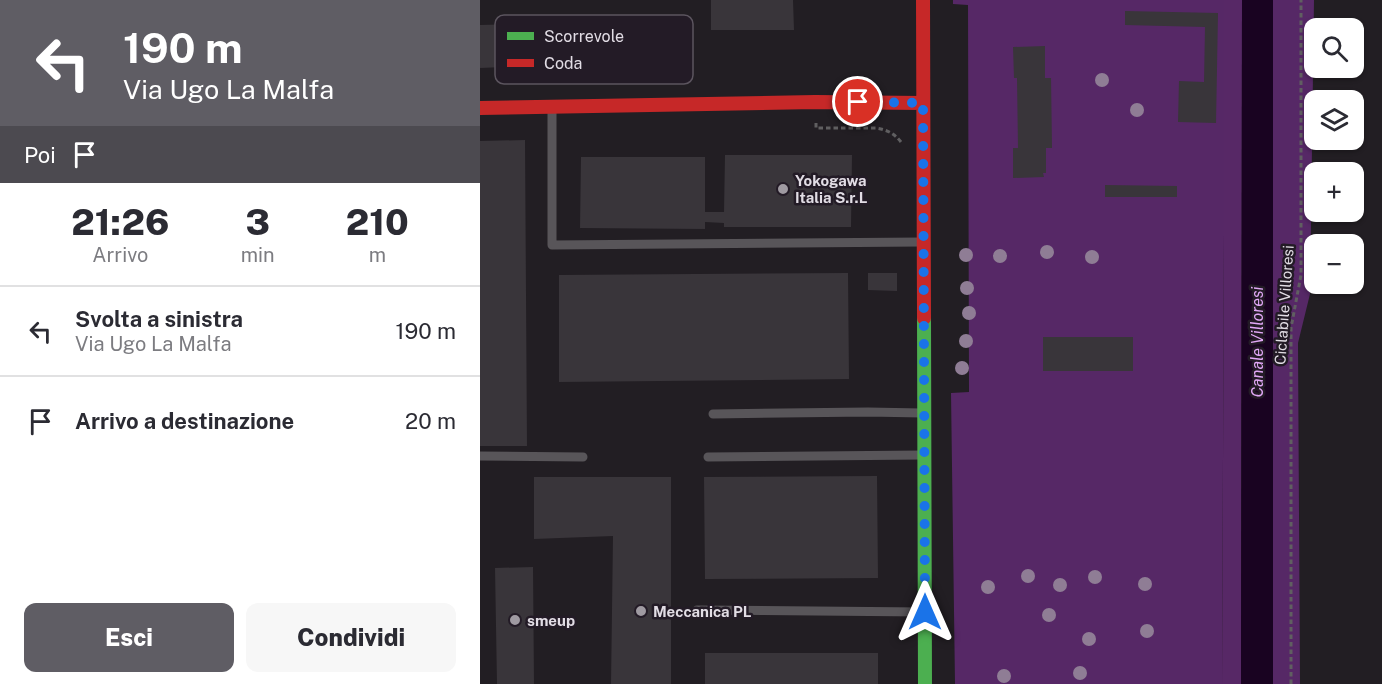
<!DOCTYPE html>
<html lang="it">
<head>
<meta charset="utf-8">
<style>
  :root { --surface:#fff; --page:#f7f7f7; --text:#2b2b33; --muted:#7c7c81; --line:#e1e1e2; --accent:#5f5d64 }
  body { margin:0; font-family:"Public Sans",sans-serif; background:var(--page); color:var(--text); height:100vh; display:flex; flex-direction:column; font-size:22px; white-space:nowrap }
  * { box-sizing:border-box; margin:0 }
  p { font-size:20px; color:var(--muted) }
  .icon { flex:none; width:33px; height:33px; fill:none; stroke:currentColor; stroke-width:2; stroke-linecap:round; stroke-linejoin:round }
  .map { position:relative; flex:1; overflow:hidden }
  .sheet { display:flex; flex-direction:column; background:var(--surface); width:480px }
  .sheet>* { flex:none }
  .top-card { background:#5f5d64; color:#fff; overflow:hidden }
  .tools { position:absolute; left:824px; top:18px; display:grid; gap:12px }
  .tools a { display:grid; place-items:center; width:60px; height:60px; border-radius:12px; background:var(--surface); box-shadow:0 2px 4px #0004; font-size:30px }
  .pin { position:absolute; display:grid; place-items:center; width:51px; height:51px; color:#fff; margin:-26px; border:3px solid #fff; border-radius:50%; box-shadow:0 2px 6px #0007 }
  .me { position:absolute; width:66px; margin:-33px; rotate:0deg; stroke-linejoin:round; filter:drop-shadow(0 0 4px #0008) }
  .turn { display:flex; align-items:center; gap:21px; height:126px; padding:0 24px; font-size:27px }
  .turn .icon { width:78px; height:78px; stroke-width:2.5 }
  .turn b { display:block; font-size:42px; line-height:51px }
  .then { display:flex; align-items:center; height:57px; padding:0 24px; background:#0003; gap:12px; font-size:22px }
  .eta { display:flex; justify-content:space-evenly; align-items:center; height:102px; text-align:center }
  .eta b { font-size:36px; font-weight:800; line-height:42px }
  .cta { display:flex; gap:12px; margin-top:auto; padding:12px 24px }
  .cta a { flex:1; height:69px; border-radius:12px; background:var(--accent); color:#fff; font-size:24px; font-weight:800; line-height:69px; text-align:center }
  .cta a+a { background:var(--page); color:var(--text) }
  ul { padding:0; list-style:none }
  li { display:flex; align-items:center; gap:18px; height:90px; padding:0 24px; border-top:2px solid var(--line) }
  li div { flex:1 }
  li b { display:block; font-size:22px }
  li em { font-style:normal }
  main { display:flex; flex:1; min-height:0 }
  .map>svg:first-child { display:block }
  .green { fill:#562866 }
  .forest { fill:#572866 }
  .water { fill:#190321 }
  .building { fill:#39353a }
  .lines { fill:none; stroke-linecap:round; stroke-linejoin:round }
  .path { stroke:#605f61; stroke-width:3; stroke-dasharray:4.5 3; stroke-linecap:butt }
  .lane { stroke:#585559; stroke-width:9 }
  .fast { stroke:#4caf50; stroke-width:14 }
  .jam { stroke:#c62828; stroke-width:14 }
  .tree { fill:#8f7d95 }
  .route { stroke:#1a73e8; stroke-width:10; stroke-dasharray:0 18 }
  .poi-dot { fill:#9f9aa1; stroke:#231b26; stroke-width:2 }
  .labels { text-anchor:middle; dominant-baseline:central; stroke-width:5; stroke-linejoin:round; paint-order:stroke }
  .poi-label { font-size:15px; font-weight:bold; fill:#e2dde5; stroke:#231b26; text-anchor:start }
  .street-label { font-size:15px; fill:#e2dde5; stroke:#231b26 }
  .water-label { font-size:16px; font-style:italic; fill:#e2a8f7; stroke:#231b26 }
  .key { fill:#231b26; stroke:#5c555f; stroke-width:1.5 }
  .key-label { font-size:16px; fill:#e2dde5 }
</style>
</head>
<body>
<main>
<section class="sheet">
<div class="top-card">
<div class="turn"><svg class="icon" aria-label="left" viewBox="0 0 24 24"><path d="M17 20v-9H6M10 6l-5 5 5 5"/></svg><div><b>190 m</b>Via Ugo La Malfa</div></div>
<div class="then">Poi<svg class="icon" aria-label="arrive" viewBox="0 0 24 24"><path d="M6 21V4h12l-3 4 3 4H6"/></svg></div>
</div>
<div class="eta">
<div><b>21:26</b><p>Arrivo</p></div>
<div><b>3</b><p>min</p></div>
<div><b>210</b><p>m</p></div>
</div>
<ul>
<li><svg class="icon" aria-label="left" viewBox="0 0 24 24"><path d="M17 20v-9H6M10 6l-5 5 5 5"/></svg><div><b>Svolta a sinistra</b><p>Via Ugo La Malfa</p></div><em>190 m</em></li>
<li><svg class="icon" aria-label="arrive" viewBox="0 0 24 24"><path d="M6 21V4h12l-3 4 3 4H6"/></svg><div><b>Arrivo a destinazione</b></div><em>20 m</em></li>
</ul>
<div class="cta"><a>Esci</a><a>Condividi</a></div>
</section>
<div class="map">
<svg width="902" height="684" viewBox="0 0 902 684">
  <rect width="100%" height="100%" fill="#221e23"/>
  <path class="green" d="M473 0H744V235L742 684H475L471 393 489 392 488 5 473 4Z
    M793 0H834L830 294 818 343 820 684H793Z"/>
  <path class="forest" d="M744 0H762L761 684H742L744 235Z"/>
  <path class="water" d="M762 0H793V684H761Z"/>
  <path class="building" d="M231 0H313L314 30H231Z
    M645 11 738 13 736 123 698 122 699 81 724 82 725 27 645 25Z
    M44 24 45 66 0 68V25Z
    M565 46V78H571L572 148H566V173H563L564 177 533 178V148H538L537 78H534L533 47Z
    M45 140 47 446H0V141Z
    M245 155H372L371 227H244V223L225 222V229L100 228 101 157H225V212H244Z
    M625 185 697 186V197H625Z
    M368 273 369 379 79 382V275Z
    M388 273H417V291L388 290Z
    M563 337H653V371H563Z
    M397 476 398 578 225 579 224 477Z
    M54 477H191V684H131L133 536 54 539Z
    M53 567 54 684H17L15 568Z
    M225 653H398V684H225Z"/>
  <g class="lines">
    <path class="path" d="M336 123V128H396C407 130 414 133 421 142
      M811 684V328L821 275V0"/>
    <path class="lane" d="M72 109V245L441 242
      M233 414 388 412 442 413
      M0 456 103 457
      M228 457 442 455
      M217 610 443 612"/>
    <path class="fast" d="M444 318 445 684"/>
    <path class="jam" d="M443 0 444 318
      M0 108 335 102 443 103"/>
  </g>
  <g class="tree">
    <circle cx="622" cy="80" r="7"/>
    <circle cx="657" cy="110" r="7"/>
    <circle cx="567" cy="252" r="7"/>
    <circle cx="486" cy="255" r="7"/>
    <circle cx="520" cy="256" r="7"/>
    <circle cx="612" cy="257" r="7"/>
    <circle cx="487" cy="288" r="7"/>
    <circle cx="489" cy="313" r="7"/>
    <circle cx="486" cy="341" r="7"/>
    <circle cx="482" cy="368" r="7"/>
    <circle cx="548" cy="576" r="7"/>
    <circle cx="615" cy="577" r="7"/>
    <circle cx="665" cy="584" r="7"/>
    <circle cx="580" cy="585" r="7"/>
    <circle cx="508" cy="587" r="7"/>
    <circle cx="569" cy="615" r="7"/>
    <circle cx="667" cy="631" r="7"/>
    <circle cx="609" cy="639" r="7"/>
    <circle cx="600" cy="673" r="7"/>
    <circle cx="524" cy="676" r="7"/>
  </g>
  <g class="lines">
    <path class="route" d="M378 102 443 103 445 612"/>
  </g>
  <g class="poi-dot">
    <circle cx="303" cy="189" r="6"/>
    <circle cx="161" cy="611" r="6"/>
    <circle cx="35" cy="620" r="6"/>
  </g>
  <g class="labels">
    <g class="poi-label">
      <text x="315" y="180">Yokogawa<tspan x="315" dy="17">Italia S.r.L</tspan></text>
      <text x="173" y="611">Meccanica PL</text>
      <text x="47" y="620">smeup</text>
    </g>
    <g class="street-label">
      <text transform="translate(804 305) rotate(-86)">Ciclabile Villoresi</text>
    </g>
    <g class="water-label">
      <text transform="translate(777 342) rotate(-90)">Canale Villoresi</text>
    </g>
  </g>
  <rect x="15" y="15" width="198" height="69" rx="9" class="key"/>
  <rect x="27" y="32" width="27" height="8" fill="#4caf50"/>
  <rect x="27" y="59" width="27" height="8" fill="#c62828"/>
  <g class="key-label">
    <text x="64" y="42">Scorrevole</text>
    <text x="64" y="69">Coda</text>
  </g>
</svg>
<div class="tools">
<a><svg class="icon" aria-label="search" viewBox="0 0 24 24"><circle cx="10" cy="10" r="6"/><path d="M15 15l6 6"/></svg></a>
<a><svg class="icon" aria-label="layers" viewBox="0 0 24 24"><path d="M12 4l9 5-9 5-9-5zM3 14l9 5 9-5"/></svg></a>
<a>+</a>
<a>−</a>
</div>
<div class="pin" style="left:378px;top:102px;background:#d93025"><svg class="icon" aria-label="arrive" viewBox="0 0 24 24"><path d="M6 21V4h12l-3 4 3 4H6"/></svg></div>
<svg class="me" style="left:445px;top:612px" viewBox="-20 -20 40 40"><path d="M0-17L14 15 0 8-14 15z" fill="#1a73e8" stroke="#fff" stroke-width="4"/></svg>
</div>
</main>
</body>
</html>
